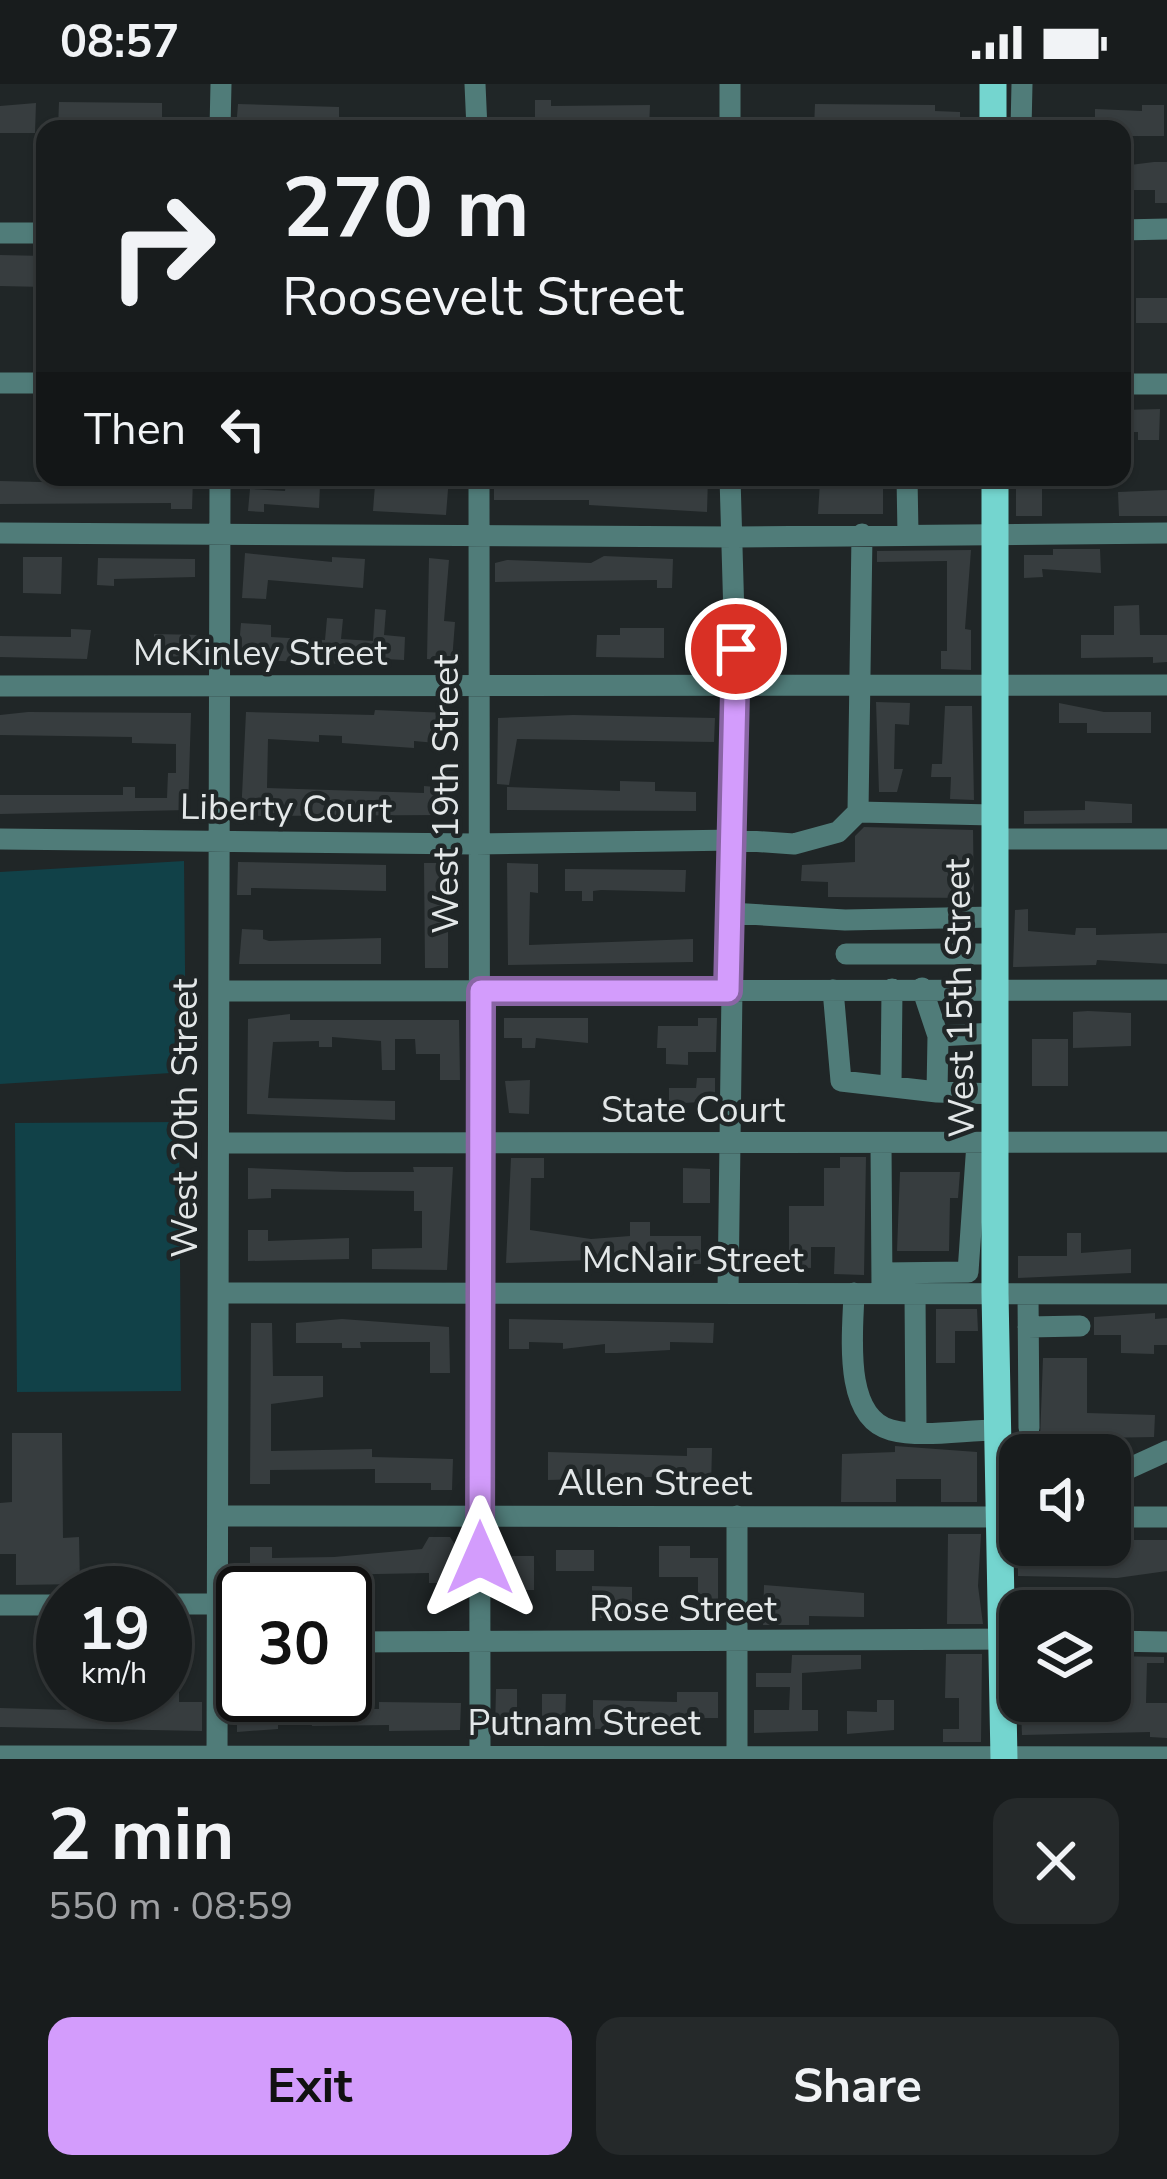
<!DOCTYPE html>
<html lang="en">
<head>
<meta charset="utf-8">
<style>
  :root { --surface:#181c1d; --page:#25292a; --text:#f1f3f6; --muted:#9fa1a4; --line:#363a3b; --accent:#d39cfc }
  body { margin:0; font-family:"Nunito Sans",sans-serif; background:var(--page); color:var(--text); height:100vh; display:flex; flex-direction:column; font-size:45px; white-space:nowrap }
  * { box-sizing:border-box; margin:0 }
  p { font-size:39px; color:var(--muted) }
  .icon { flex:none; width:66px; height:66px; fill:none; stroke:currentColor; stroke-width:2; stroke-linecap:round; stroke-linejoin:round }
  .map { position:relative; height:1675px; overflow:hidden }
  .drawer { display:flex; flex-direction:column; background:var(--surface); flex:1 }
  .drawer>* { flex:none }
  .banner { position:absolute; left:36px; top:36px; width:1095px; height:366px; border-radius:24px; box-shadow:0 3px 9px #0004,0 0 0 3px var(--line); background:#181c1d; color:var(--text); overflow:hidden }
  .fabs { position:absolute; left:999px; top:1350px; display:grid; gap:24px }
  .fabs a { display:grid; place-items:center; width:132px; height:132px; border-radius:24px; background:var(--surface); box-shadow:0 3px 9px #0004,0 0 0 3px var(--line); font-size:60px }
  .speed { position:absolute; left:36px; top:1482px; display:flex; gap:24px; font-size:60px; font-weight:700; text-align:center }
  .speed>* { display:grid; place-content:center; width:156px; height:156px; border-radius:50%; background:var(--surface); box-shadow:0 3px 9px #0004,0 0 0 3px var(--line); line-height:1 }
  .speed small { font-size:30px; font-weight:400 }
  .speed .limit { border:6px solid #111; border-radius:18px; background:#fff; color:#111 }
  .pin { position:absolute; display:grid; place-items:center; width:102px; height:102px; color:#fff; margin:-51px; border:6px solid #fff; border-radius:50%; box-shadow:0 3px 12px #0007 }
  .me { position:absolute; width:132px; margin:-66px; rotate:0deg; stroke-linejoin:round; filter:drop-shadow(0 0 9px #0008) }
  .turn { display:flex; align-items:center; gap:42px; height:252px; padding:0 48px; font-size:54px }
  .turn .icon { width:156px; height:156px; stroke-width:2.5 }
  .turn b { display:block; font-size:84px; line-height:102px }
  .then { display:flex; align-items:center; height:114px; padding:0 48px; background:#0003; gap:24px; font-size:45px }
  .round { display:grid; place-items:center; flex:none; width:126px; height:126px; border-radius:24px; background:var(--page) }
  .head { display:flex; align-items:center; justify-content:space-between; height:204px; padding:0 48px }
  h1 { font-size:72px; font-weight:700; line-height:90px }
  .button { display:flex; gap:24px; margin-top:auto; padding:24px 48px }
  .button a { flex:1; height:138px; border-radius:24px; background:var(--accent); color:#111; font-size:48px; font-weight:700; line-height:138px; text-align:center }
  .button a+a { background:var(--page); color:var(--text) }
  .status { display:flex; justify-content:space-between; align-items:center; height:84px; padding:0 60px; background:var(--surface); direction:ltr }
  .status svg { height:33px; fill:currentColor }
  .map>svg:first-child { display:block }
  .green { fill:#114148 }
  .building { fill:#373d3f }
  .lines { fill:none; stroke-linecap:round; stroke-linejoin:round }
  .minor { stroke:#507c79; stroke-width:21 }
  .major { stroke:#74d5cf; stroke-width:27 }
  .route-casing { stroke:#8965a4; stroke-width:30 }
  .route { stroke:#d39cfc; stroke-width:21 }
  .labels { text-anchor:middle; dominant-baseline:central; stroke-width:9; stroke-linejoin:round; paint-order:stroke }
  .street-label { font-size:36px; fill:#e3e7e8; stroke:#202627 }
</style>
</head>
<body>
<div class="status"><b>08:57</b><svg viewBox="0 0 49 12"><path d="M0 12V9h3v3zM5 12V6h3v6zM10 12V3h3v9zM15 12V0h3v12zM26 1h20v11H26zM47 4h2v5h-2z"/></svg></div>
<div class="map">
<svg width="1167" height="1675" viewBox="0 0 1167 1675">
  <rect width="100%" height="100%" fill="#202627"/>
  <path class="green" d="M184 777 186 988 0 1000V788Z
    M179 1038 181 1307 17 1308 15 1039Z"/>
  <path class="building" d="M535 16H551V22L650 21 649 45 535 41Z
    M59 18 162 19V45H58Z
    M36 19 35 49H0V22Z
    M238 20 339 23V45H236Z
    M815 20 935 21V27L960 28V45L814 44Z
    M1142 21H1164V52H1122V45H1095V25L1142 27Z
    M1154 78H1167V119H1155V106H1122V82Z
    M0 171 45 172V203L0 202Z
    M1136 214H1167V239H1136Z
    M1160 325 1159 356H1138V348H1122V326Z
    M425 393H449L446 431 373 427 375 401 424 404Z
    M494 393 575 396V402L685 403 686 393H708L707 428 589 421V416H494Z
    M883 393V430H818L820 397Z
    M1016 393H1042V432H1016Z
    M171 394H193L192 425H171V419L0 420V397L120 400V396Z
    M286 398 320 401 319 424 264 420V428L248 427 250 405 285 407Z
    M1167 406V432H1119L1118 408Z
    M1053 465H1100L1101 489 1042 485 1043 493 1024 494V471H1053Z
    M971 466 965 545 971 546V586L941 585V567H947V477L877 478V467Z
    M245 469 332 478V473L365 475 363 504 268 496 266 515 242 514Z
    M604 472 673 475 672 504H657V496L495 498V479L507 476 591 479Z
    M23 473H62L61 510 23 509Z
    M98 474 195 475V493L114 495V502L97 501Z
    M429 474 449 476 444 537 455 538 452 577 427 575Z
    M1139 521 1140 551H1167V578L1153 579V573L1081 574V551H1114V522Z
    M375 525 386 526 384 551 405 553 404 576 366 574V581L238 575 241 539 271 541V553L325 556 327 534 343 535 341 555 373 557Z
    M620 544H664V574L596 573 597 551H620Z
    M71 545 91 546 87 575 0 573V552L71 553Z
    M154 550 201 551 200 573 154 572Z
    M876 618 910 619 909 641 895 640 894 685H903L897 708H879Z
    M1059 619 1104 628H1151V649H1087V639H1059Z
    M945 622H972L974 716 950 715 951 693H931L932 680H942Z
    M375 626 449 629 447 660 414 657V664L342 659V652L319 651V658L268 655 267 704 424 709V702L435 703 436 683 455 684 446 731 241 732 246 628 374 631Z
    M28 628 191 629 188 726 0 730V711H123V703H135V714H167L168 689H176V660L132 659V653L0 651V631Z
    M573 631 715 634 714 658 517 655 509 701 497 700 498 634Z
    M620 697 655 698V707L696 708V727L507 726V703L620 707Z
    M1085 717 1132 720V739L1024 740V727L1085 726Z
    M864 743 973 746 974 814 828 813V798L801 797 802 781 855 778V752Z
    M238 778 386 781V807L251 804V811H237Z
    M424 779H448V884H425Z
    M507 779 538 780V809L530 808 529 861 693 855V878L508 881Z
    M565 785 686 786 685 808 601 806 593 807V817H582V807H565Z
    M1028 825V847L1075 851 1076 844H1096V851L1167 849V880L1097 876 1096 881 1013 883 1015 826Z
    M242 845 263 846V855L269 857 381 854V880H239Z
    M1088 927 1131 929V962L1073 964V928Z
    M290 930V936H459L460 996H440V970H416L415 955H395V986H382L381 957 332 953V963H319V957L273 958 268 1014 395 1017V1036L247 1030 248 935Z
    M504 934H588V959L536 954 535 964H522V954H504Z
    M698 934H717L716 968H688V981L666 980V964H657L658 942H698Z
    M1032 955H1068V1002H1032Z
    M697 994H715V1017L669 1020V1004H696Z
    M530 996 529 1030 509 1029 505 997Z
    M840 1073H866L864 1191 834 1190 835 1163H811V1184L789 1183V1122H824V1084H840Z
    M511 1074H544V1094H531L530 1146 591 1155 630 1152V1138H650V1152H701V1180H666V1167H620V1175L506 1179Z
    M413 1083H453L447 1186 372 1185V1165L422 1164V1127H414V1107L271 1105V1114L248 1115V1084L347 1088H414Z
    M683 1084 710 1085V1119H683Z
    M900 1088H960L958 1114H950L949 1167H897Z
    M248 1146H268V1157L349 1154V1175L248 1177Z
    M1067 1149H1081V1169L1131 1165V1189L1018 1194V1172H1067Z
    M936 1225H977L978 1247H955V1279H936Z
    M1155 1229V1235L1167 1234V1261H1154V1270L1121 1269V1251H1094V1233Z
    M342 1235 449 1243 450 1289H430V1258H360L361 1264H342V1259H296V1239Z
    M509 1235 714 1239 713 1259 670 1258V1266L617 1269H605V1260L563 1265V1259L529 1258V1265H509Z
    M251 1239H272L273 1292H323V1313L271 1320V1367L372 1365V1373L453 1375 452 1406H431V1399H375V1385L270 1386V1400H250Z
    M1043 1274H1087V1329L1155 1331 1154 1353 1040 1355Z
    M12 1349H62L63 1454 79 1453 80 1500 16 1501V1470H0V1419L12 1418Z
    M895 1362 977 1368V1418H941V1395H896V1418H841L842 1370 895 1368Z
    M687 1364H712L711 1404H687V1392L548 1396V1368L687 1372Z
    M948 1450H981L978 1502 983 1540H947Z
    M429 1453H450L454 1459 451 1499H429V1489L325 1491V1501L272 1494V1509H250V1463H272V1474L334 1473 422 1465Z
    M1110 1456H1167V1487L1117 1494 1018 1492V1461H1110Z
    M659 1462H690V1474H718V1524H698V1493H659Z
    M556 1466H594V1487H556Z
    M504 1472H534V1506H509Z
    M764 1501 864 1509V1533L809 1532V1541H763Z
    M592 1502 632 1503V1534H592Z
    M946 1570H982L981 1658H943V1645H959V1614H945Z
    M792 1571H861V1585L802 1589V1626H818V1647L754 1649V1626H789L790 1603H756V1589H791Z
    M1110 1572 1164 1573V1579H1147L1146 1619H1167V1654L1150 1653V1648L1022 1651 1021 1626H1045V1617H1064V1625H1097V1617H1110Z
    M496 1605H517V1647H495Z
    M179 1608V1618H202V1647L0 1643V1624L109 1627V1616H143V1611Z
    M677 1608H718V1634H671V1644L593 1645V1616L677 1618Z
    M542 1610H566L565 1645H542Z
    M333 1611V1625H379V1618L461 1619 460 1646 389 1647V1641L312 1642V1634H278V1645L237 1648V1624L262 1623V1616L312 1617V1612Z
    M877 1616H894V1646L847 1650V1627L877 1628Z"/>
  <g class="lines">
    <path class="minor" d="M475 0 477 45
      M220 45 221 0
      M730 45V0
      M1021 45 1022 0
      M1122 146 1167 145
      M0 149H45
      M0 299H45
      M1122 300H1167
      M479 393 480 1675
      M907 393 908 450
      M0 449 735 453 1167 449
      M0 602 1167 601
      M858 728 862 450
      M0 755 475 760 735 756 794 760 838 748 858 728 993 731
      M995 755H1167
      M731 829 845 836 994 833
      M846 870H993
      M922 904 938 952
      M833 906 841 997 937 1008
      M219 907 1167 906
      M995 949 938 952 937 1008 997 1010
      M891 1002 892 905
      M219 1059 1167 1058
      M881 1059 882 1203
      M882 1189 968 1188 977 1059
      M218 1209 1167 1210
      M728 1209 736 603 730 393
      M854 1209C853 1247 842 1333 891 1346 922 1354 964 1346 996 1346
      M915 1209 916 1346
      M1028 1210 1029 1344
      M1028 1243 1080 1242
      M1110 1393 1167 1367
      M218 1432 1020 1433
      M1110 1433H1167
      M165 1520H218
      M0 1521H63
      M1110 1557 1167 1558
      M345 1558 1020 1555
      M0 1672 1167 1673
      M217 1675 220 393
      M737 1675V1432"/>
    <path class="major" d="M993 0V45
      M995 393V1209L1004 1675"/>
  </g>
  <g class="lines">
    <g class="route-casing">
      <path id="route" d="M480 1474 481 907H728L736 565"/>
    </g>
    <use href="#route" class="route"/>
  </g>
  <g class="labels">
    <g class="street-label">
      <text x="260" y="569">McKinley Street</text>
      <text transform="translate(446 710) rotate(-90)">West 19th Street</text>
      <text transform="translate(286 725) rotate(1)">Liberty Court</text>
      <text transform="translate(960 914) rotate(-91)">West 15th Street</text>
      <text x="693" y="1026">State Court</text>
      <text transform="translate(185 1034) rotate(-90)">West 20th Street</text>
      <text x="693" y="1176">McNair Street</text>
      <text x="655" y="1399">Allen Street</text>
      <text x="683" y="1525">Rose Street</text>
      <text x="584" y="1639">Putnam Street</text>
    </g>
  </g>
</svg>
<div class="fabs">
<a><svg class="icon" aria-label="sound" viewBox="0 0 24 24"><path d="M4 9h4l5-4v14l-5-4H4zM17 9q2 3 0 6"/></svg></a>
<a><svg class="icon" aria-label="layers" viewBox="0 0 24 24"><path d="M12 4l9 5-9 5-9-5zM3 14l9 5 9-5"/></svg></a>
</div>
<div class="speed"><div>19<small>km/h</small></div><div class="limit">30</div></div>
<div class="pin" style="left:736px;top:565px;background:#d93025"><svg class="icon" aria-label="arrive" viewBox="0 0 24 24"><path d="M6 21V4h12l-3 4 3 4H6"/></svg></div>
<svg class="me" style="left:480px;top:1474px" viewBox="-20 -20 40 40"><path d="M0-17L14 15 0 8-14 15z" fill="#d39cfc" stroke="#fff" stroke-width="4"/></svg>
<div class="banner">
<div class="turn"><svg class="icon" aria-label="right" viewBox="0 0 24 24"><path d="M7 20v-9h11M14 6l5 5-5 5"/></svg><div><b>270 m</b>Roosevelt Street</div></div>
<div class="then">Then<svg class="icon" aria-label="left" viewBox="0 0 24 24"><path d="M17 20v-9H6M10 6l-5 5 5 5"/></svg></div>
</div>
</div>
<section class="drawer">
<div class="head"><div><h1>2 min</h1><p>550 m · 08:59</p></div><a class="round"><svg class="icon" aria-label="close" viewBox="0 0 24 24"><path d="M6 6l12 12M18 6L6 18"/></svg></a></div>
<div class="button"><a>Exit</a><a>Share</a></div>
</section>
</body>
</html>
